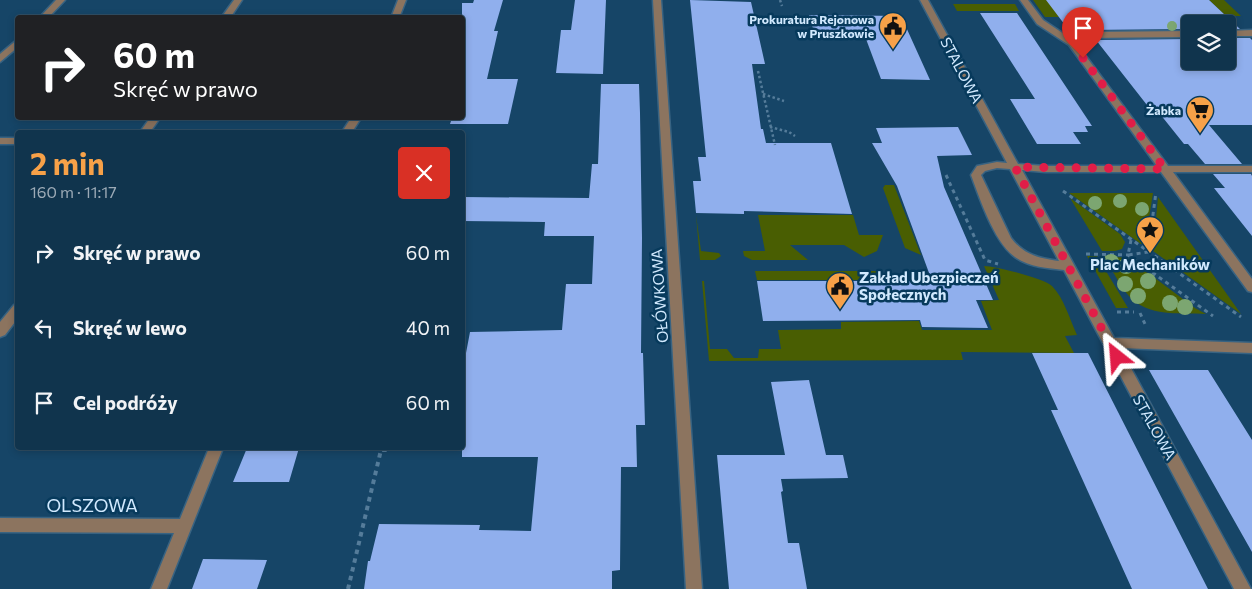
<!DOCTYPE html>
<html lang="pl">
<head>
<meta charset="utf-8">
<style>
  :root { --surface:#10344d; --page:#193c54; --text:#f1f3f6; --muted:#9caab6; --line:#304f65; --accent:#f7a148 }
  body { margin:0; font-family:Commissioner,sans-serif; background:var(--page); color:var(--text); height:100vh; display:flex; flex-direction:column; font-size:19px; white-space:nowrap }
  * { box-sizing:border-box; margin:0 }
  p { font-size:16px; color:var(--muted) }
  .icon { flex:none; width:28px; height:28px; fill:none; stroke:currentColor; stroke-width:2; stroke-linecap:round; stroke-linejoin:round }
  .map { position:relative; flex:1; overflow:hidden }
  .panel { position:absolute; left:15px; top:130px; width:450px; height:320px; display:flex; flex-direction:column; background:var(--surface); border-radius:5px; box-shadow:0 2px 8px #0003,0 0 0 1px var(--line) }
  .panel>* { flex:none }
  .hud { position:absolute; left:15px; top:15px; width:450px; height:105px; border-radius:5px; box-shadow:0 2px 8px #0003,0 0 0 1px var(--line); background:#202124; color:#fff; overflow:hidden }
  .fabs { position:absolute; left:1181px; top:15px; display:grid; gap:10px }
  .fabs a { display:grid; place-items:center; width:55px; height:55px; border-radius:5px; background:var(--surface); box-shadow:0 2px 8px #0003,0 0 0 1px var(--line); font-size:25px }
  .pin { position:absolute; display:grid; place-items:center; width:42px; height:42px; color:#fff; margin:-51px -21px; border-radius:50% 50% 50% 0; rotate:-45deg; box-shadow:0 0 5px #0007 }
  .pin .icon { rotate:45deg }
  .me { position:absolute; width:55px; margin:-28px; rotate:332deg; stroke-linejoin:round; filter:drop-shadow(0 0 4px #0008) }
  .turn { display:flex; align-items:center; gap:18px; height:105px; padding:0 15px; font-size:22px }
  .turn .icon { width:65px; height:65px; stroke-width:2.5 }
  .turn b { display:block; font-size:35px; line-height:42px }
  .round { display:grid; place-items:center; flex:none; width:52px; height:52px; border-radius:5px; background:var(--page) }
  .headline { display:flex; align-items:center; justify-content:space-between; height:85px; padding:0 15px }
  h1 { font-size:30px; font-weight:700; line-height:38px; color:var(--accent) }
  ul { padding:0; list-style:none }
  li { display:flex; align-items:center; gap:15px; height:75px; padding:0 15px }
  li div { flex:1 }
  li b { display:block; font-size:19px }
  li em { font-style:normal }
  .map>svg:first-child { display:block }
  .green { fill:#495e02 }
  .building { fill:#90afed }
  .lines { fill:none; stroke-linecap:round; stroke-linejoin:round }
  .minor-casing { stroke:#386382; stroke-width:3 }
  .path-far2 { stroke:#557c9a; stroke-width:2.5; stroke-dasharray:2.5 2.5; stroke-linecap:butt }
  .path-far1 { stroke:#557c9a; stroke-width:3; stroke-dasharray:4 4; stroke-linecap:butt }
  .path { stroke:#557c9a; stroke-width:4; stroke-dasharray:4.5 4.5; stroke-linecap:butt }
  .minor { fill:#8c745f; fill-rule:evenodd }
  .tree { fill:#7ca671 }
  .route { stroke:#e11d48; stroke-width:9; stroke-dasharray:0 16.2 }
  .labels { text-anchor:middle; dominant-baseline:central; stroke-width:5; stroke-linejoin:round; paint-order:stroke }
  .far-poi-label { font-size:12px; font-weight:bold; fill:#d1e9fe; stroke:#073a5c; text-anchor:end }
  .street-label { font-size:15px; fill:#d1e9fe; stroke:#073a5c }
  .poi-label { font-size:15px; font-weight:bold; fill:#d1e9fe; stroke:#073a5c }
  .near-street-label { font-size:18px; fill:#d1e9fe; stroke:#073a5c }
</style>
</head>
<body>
<div class="map">
<svg width="1252" height="589" viewBox="0 0 1252 589">
  <rect width="100%" height="100%" fill="#164567"/>
  <path class="green" d="M1033 0H1046L1116 17H1045Z
    M1209 0H1224L1241 16H1226Z
    M953 4H1015L1019 11H957Z
    M885 185H894L921 255 905 248 883 188Z
    M1069 193H1153L1145 243 1141 244Z
    M1158 197 1241 314 1153 251Z
    M1070 198 1120 234 1125 242 1122 249 1115 251H1102Z
    M696 215 701 251 719 253 721 256 715 260H700Z
    M758 215H853L859 235H883L877 251 864 257 844 245H790L808 260H752L744 256 743 251H765Z
    M1087 256H1097L1128 308H1116Z
    M1104 256 1128 258 1195 308 1206 314C1181 313 1147 317 1129 296 1119 285 1112 269 1104 256Z
    M984 266C996 266 1045 279 1052 286 1064 298 1070 320 1077 335L1065 336 1074 353 961 352 963 360 709 361 702 281H704L710 349H727L734 358H758L759 349H781L778 330 841 329V322L919 321 922 330H992L981 301 999 300Z
    M755 271H878L881 280H757Z"/>
  <path class="building" d="M474 0H503L494 31H498L487 79H518L508 124H450L452 118H462V3H473Z
    M575 0H606L603 74 556 73 561 30H571Z
    M690 0 751 2 765 64H752L761 129H763L766 143H831L852 214 744 211V214L696 213 693 181H701L698 157H706Z
    M1046 0H1209L1240 29H1228V24H1190V29L1085 30 1071 33Z
    M980 13H1017L1092 126H1085L1088 132H1073L1081 144H1037L1010 99H1035Z
    M809 15 901 16 930 80 881 79 866 39H816Z
    M1228 38H1250L1252 40V125H1209L1242 164H1205L1188 144H1184L1160 114H1154L1096 40 1190 39V61H1228Z
    M601 84H639L640 113 642 238 641 353H643L645 425H636L637 467H621L620 570 612 571V589H364L368 561H370L379 524 480 525 479 530 531 531 538 457H462V353H466L470 332 562 330 566 284H592L594 236H544L545 222 462 221V197L589 198 592 164H598Z
    M958 127 972 155 937 156 944 187 993 300H976L988 328 922 327 920 320 763 321 757 281H932L897 186 872 143H882L876 128Z
    M1213 174H1251L1252 176V236L1214 188H1225Z
    M1032 353H1088L1208 589H1132L1051 410H1058Z
    M1149 370H1208L1252 440V552Z
    M809 380 826 455H843L848 478 781 479 783 491 781 492 788 543H799L807 589H729L717 455H785L771 382Z
    M247 448H299L289 482H233Z
    M203 559 267 560 257 589H192Z"/>
  <g class="lines">
    <g class="minor-casing">
      <path id="minor" d="M56 0H65L48 18H39Z
        M234 0H242L230 18H221Z
        M398 0H406L399 18H391Z
        M653 0H661L702 589H686Z
        M920 0H928L1018 164 1045 166H1157L1069 45 1037 24 1020 0H1028L1043 20 1070 38 1085 32 1190 31V37L1086 38 1076 43 1168 166H1252V172H1173L1252 279V292L1248 291 1161 172H1045L1022 170 1114 338 1252 343V353L1120 348 1251 589H1234L1064 270C1048 268 1028 267 1015 257 994 242 980 199 971 175L977 166 997 162 1007 163ZM997 168 1010 169 1059 261C1038 258 1024 255 1011 238L981 175 985 171Z
        M1252 30V36H1228V31Z
        M18 39V47L0 62V54Z
        M150 118H160L150 132H140Z
        M351 118H361L352 132H342Z
        M0 138H18V144H0Z
        M18 304V318L5 335 0 337V322L14 305Z
        M209 448H223L167 589H151L174 533 0 532V518L180 519Z"/>
    </g>
    <path class="path-far2" d="M780 0 782 6
      M758 71 775 145
      M763 94 784 101
      M770 127 789 132 795 136"/>
    <path class="path-far1" d="M946 175 985 260 998 264
      M1063 191 1241 317
      M1131 240 1128 255 1148 252 1156 192
      M1086 254 1128 255 1213 316
      M1117 312H1134
      M1140 313 1145 324"/>
    <path class="path" d="M348 589 381 450H387"/>
    <use href="#minor" class="minor"/>
  </g>
  <g class="tree">
    <circle cx="1172" cy="26" r="5"/>
    <circle cx="1120" cy="201" r="7"/>
    <circle cx="1095" cy="203" r="7"/>
    <circle cx="1142" cy="209" r="7"/>
    <circle cx="1111" cy="262" r="8"/>
    <circle cx="1126" cy="266" r="8"/>
    <circle cx="1148" cy="281" r="8"/>
    <circle cx="1125" cy="284" r="8"/>
    <circle cx="1138" cy="296" r="8"/>
    <circle cx="1170" cy="303" r="8"/>
    <circle cx="1185" cy="307" r="8"/>
  </g>
  <g class="lines">
    <path class="route" d="M1083 58 1165 169 1015 167 1117 357"/>
  </g>
  <defs>
    <g id="civic-pin" transform="scale(1.4375)"><path d="M0 17L-7.5 6A9.5 9.5 0 1 1 7.5 6Z" fill="#f7a148" stroke="#073a5c"/><path d="M-.6-6.5H3V-4.5H.6V-3L4-1V1h2V6H-6V1h2V-1L-.6-3ZM-1.2 2.5V6h2.4V2.5Z" fill="#111"/></g>
    <g id="supermarket-pin" transform="scale(1.4375)"><path d="M0 17L-7.5 6A9.5 9.5 0 1 1 7.5 6Z" fill="#f7a148" stroke="#073a5c"/><path d="M-6-5.5h2.5l.6 2H6L4.5 2H-2.5L-4.4-4H-6ZM-1.5 3.2a1.3 1.3 0 1 0 .1 0ZM3 3.2a1.3 1.3 0 1 0 .1 0Z" fill="#111"/></g>
    <g id="sight-pin" transform="scale(1.4375)"><path d="M0 17L-7.5 6A9.5 9.5 0 1 1 7.5 6Z" fill="#f7a148" stroke="#073a5c"/><path d="M0-6L1.8-2.2L6-1.7L2.9 1.2L3.7 5.4L0 3.3L-3.7 5.4L-2.9 1.2L-6-1.7L-1.8-2.2Z" fill="#111"/></g>
  </defs>
  <g fill-rule="evenodd">
    <use href="#civic-pin" x="893" y="26"/>
    <use href="#supermarket-pin" x="1200" y="110"/>
    <use href="#sight-pin" x="1150" y="230"/>
    <use href="#civic-pin" x="840" y="286"/>
  </g>
  <g class="labels">
    <g class="far-poi-label">
      <text x="874" y="19">Prokuratura Rejonowa<tspan x="874" dy="14">w Pruszkowie</tspan></text>
      <text x="1181" y="110">Żabka</text>
    </g>
    <g class="street-label">
      <text transform="translate(962 70) rotate(62)">STALOWA</text>
      <text transform="translate(659 296) rotate(-94)">OŁÓWKOWA</text>
      <text transform="translate(1155 427) rotate(61)">STALOWA</text>
    </g>
    <g class="poi-label">
      <text x="1150" y="264">Plac Mechaników</text>
      <text x="859" y="277" text-anchor="start">Zakład Ubezpieczeń<tspan x="859" dy="17">Społecznych</tspan></text>
    </g>
    <g class="near-street-label">
      <text x="92" y="505">OLSZOWA</text>
    </g>
  </g>
</svg>
<div class="fabs">
<a><svg class="icon" aria-label="layers" viewBox="0 0 24 24"><path d="M12 4l9 5-9 5-9-5zM3 14l9 5 9-5"/></svg></a>
</div>
<div class="pin" style="left:1083px;top:58px;background:#d93025"><svg class="icon" aria-label="arrive" viewBox="0 0 24 24"><path d="M6 21V4h12l-3 4 3 4H6"/></svg></div>
<svg class="me" style="left:1117px;top:357px" viewBox="-20 -20 40 40"><path d="M0-17L14 15 0 8-14 15z" fill="#e11d48" stroke="#fff" stroke-width="4"/></svg>
<div class="hud">
<div class="turn"><svg class="icon" aria-label="right" viewBox="0 0 24 24"><path d="M7 20v-9h11M14 6l5 5-5 5"/></svg><div><b>60 m</b>Skręć w prawo</div></div>
</div>
<section class="panel">
<div class="headline"><div><h1>2 min</h1><p>160 m · 11:17</p></div><a class="round" style="background:#d93025;color:#fff"><svg class="icon" aria-label="close" viewBox="0 0 24 24"><path d="M6 6l12 12M18 6L6 18"/></svg></a></div>
<ul>
<li><svg class="icon" aria-label="right" viewBox="0 0 24 24"><path d="M7 20v-9h11M14 6l5 5-5 5"/></svg><div><b>Skręć w prawo</b></div><em>60 m</em></li>
<li><svg class="icon" aria-label="left" viewBox="0 0 24 24"><path d="M17 20v-9H6M10 6l-5 5 5 5"/></svg><div><b>Skręć w lewo</b></div><em>40 m</em></li>
<li><svg class="icon" aria-label="arrive" viewBox="0 0 24 24"><path d="M6 21V4h12l-3 4 3 4H6"/></svg><div><b>Cel podróży</b></div><em>60 m</em></li>
</ul>
</section>
</div>
</body>
</html>
